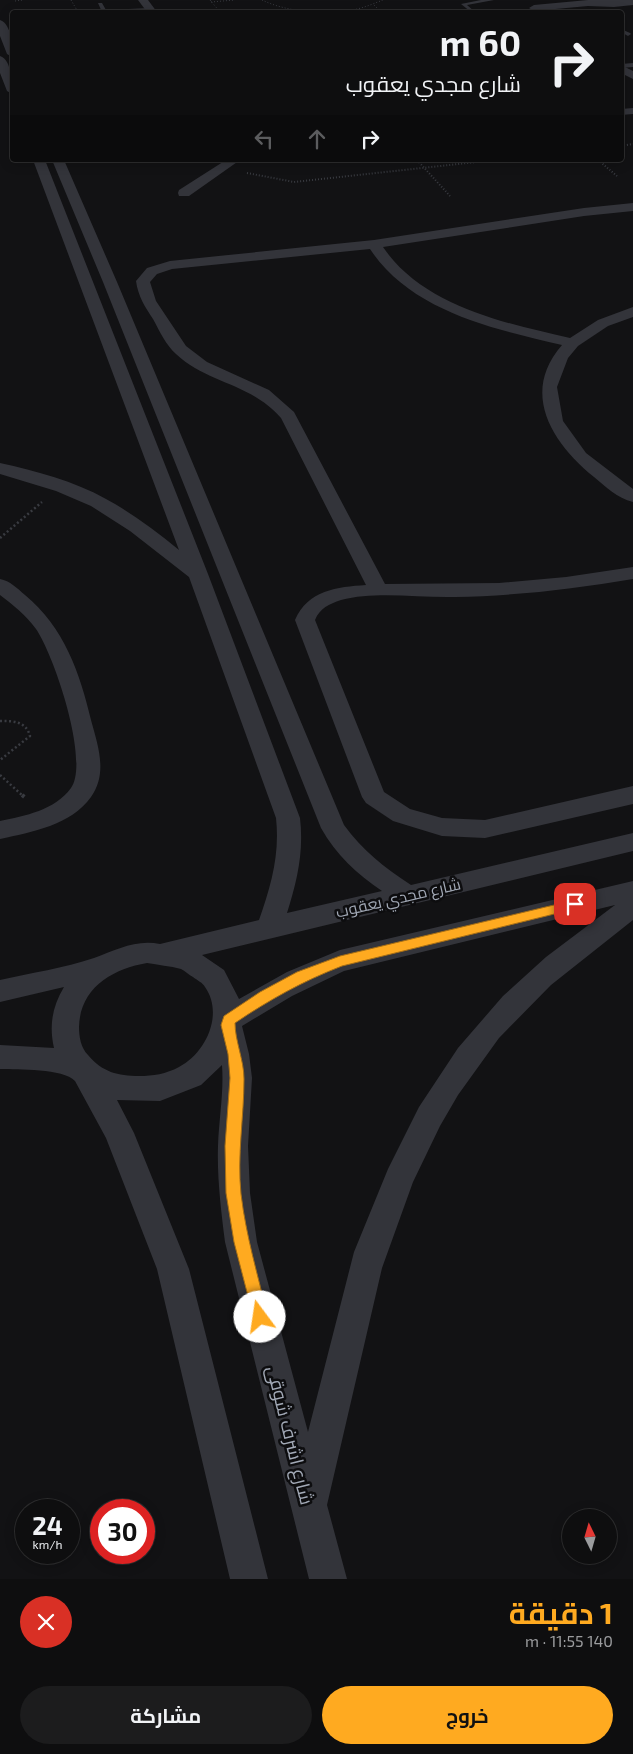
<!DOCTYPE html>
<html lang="ar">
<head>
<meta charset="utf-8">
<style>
  :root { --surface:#0e0e0f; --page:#1c1c1d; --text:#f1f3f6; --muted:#9b9c9e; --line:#2e2e2f; --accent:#ffaa20 }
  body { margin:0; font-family:"Exo 2",Cairo,sans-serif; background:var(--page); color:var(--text); direction:rtl; height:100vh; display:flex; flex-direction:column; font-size:19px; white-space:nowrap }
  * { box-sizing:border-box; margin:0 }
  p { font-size:16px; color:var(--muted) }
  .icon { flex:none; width:28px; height:28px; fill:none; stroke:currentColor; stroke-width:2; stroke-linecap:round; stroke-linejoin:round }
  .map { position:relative; height:1579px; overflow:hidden; direction:ltr }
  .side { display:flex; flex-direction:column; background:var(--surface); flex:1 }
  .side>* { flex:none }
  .top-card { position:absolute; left:10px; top:10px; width:614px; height:152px; border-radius:5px; box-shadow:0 2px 12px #0003,0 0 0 1px var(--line); direction:rtl; background:#0e0e0f; color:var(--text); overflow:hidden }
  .needle { width:32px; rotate:355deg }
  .tools { position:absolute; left:562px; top:1509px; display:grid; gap:10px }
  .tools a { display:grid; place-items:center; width:55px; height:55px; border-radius:50%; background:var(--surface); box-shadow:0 2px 12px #0003,0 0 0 1px var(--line); font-size:25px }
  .speed { position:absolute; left:15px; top:1499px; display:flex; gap:10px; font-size:25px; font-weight:700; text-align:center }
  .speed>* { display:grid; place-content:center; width:65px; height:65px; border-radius:50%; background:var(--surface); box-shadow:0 2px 12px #0003,0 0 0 1px var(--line); line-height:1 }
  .speed small { font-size:12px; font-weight:400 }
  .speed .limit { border:8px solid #d22; background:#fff; color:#111 }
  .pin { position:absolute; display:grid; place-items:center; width:42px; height:42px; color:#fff; margin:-21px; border-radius:10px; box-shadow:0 2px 8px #0006 }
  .me { position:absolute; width:55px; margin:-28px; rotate:346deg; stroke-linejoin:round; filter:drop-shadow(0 0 4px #0008) }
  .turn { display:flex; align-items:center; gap:18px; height:105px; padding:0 20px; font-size:22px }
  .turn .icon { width:65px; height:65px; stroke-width:2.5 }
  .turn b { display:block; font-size:35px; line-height:42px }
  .lanes { display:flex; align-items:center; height:48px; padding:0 20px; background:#0003; justify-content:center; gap:25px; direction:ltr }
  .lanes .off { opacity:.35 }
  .round { display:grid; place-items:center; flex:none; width:52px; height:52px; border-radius:26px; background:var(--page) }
  .headline { display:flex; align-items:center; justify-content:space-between; height:85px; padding:0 20px }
  h1 { font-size:30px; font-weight:700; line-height:38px; color:var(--accent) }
  .action { display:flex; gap:10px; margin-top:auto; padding:10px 20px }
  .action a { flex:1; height:58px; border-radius:30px; background:var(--accent); color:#111; font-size:20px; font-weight:700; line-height:58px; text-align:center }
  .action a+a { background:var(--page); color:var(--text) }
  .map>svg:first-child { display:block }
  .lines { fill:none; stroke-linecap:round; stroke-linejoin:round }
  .path-far3 { stroke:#393b41; stroke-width:1; stroke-dasharray:1 2; stroke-linecap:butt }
  .path-far2 { stroke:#393b41; stroke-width:2; stroke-dasharray:1 2; stroke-linecap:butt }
  .path-far1 { stroke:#393b41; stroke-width:2.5; stroke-dasharray:2 2.5; stroke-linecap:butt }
  .path { stroke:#393b41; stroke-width:4; stroke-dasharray:3 4.5; stroke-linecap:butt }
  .lane { fill:#33343a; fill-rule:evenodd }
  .street { fill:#33343a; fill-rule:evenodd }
  .route { fill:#ffaa20; stroke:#a66e15 }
  .labels { text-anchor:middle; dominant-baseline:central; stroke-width:5; stroke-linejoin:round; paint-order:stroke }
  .street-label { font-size:16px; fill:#a2a9b6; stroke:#0d0d0f }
  .near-street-label { font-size:19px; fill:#a2a9b6; stroke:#0d0d0f }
</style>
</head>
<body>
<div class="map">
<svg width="633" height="1579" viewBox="0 0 633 1579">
  <rect width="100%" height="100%" fill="#121214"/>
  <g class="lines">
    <path class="path-far3" d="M71 0 78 12
      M210 0 220 12
      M262 0C289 13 328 15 357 9 366 7 375 3 383 0
      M15 1 23 0
      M211 2 235 0
      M374 5 381 12"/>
    <path class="path-far2" d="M621 146 633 144
      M187 160 195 162
      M417 160 450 196
      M598 160 617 176
      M247 173 294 182 495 160"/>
    <path class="path-far1" d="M0 538 42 502
      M0 721C13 721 26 721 30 736L0 760
      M0 775 23 796"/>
    <path class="path" d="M22 795 27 799"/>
    <path class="lane" d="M481 0H494L467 5 475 12H471L461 4Z
      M98 3H102L106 10 150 8 152 9 102 12Z
      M621 29 630 33 631 34 628 36 621 32Z
      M633 63V67L621 68V64Z"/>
    <path class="street" d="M138 0H148L157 12H147Z
      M588 0H633V5L614 7 588 6 534 11 529 8 534 5Z
      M0 20C12 24 12 46 12 57L7 54 0 36Z
      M0 56C12 60 12 83 12 94L7 91 0 73Z
      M621 65 633 71V79L621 73Z
      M633 108V114L621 115V109Z
      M33 160H45L208 574 300 818C304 852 297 881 287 913L382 891C357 874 336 855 321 828L103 282 52 160H64L117 282 344 825C362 850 385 868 411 885L633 833V851L202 955 224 970 239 999 287 972 340 950 633 881V920L551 985 499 1038 458 1095 440 1126 413 1182 382 1268 327 1505 347 1579H309L225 1242C221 1210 217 1178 218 1146 219 1119 224 1092 222 1065L201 1085 160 1101 117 1100 134 1133 189 1269 268 1579H230L157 1269 106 1138 75 1081C63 1068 18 1070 0 1069V1045L54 1048C49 1026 52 1007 64 987L0 1002V980C31 973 64 968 94 958 116 950 136 939 160 944L259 920C271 886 280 855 276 818L189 577 130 531 91 506 56 491 0 474V463C36 471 74 481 106 499 132 513 156 531 179 550ZM615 905 546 957 503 996 458 1048 419 1107 388 1169 354 1252 308 1432 257 1242 250 1193 248 1146 252 1078 249 1054 242 1026 292 996 344 971ZM147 963C158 965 170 966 181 969 185 971 189 975 193 977 197 980 203 983 205 987 224 1014 206 1053 179 1067 166 1074 153 1076 139 1076 118 1076 102 1072 88 1055 81 1048 79 1037 79 1027 80 988 112 969 147 963Z
      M226 160H240L189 196H179L178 193 179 190Z
      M633 203V211L584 216 383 247C423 306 504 323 570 338L598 320 633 307V317L608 326 578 346 568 358 557 387 563 421 586 453 633 489V502C617 498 606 487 594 477 552 443 520 393 562 345 493 329 411 311 370 249L172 269 157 274 150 282 156 301 186 346 207 362 269 390 294 412 385 584 499 583 566 577 633 567V579C574 589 515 596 455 597 419 598 376 591 341 600 329 604 320 608 315 620L384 792 410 809 442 818 485 820 633 786V804L485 838 442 836 393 821 366 803 362 797 295 620C308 590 337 587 366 585L281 418C249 382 208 384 176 354 166 345 160 332 153 319 145 307 138 296 136 281L147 268 170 261 374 240 584 208Z
      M0 579C10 581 17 588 25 595 64 627 80 673 91 720 98 746 108 773 91 797 71 825 32 832 0 839V821C25 816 55 810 71 788 90 761 54 655 36 629 26 615 13 605 0 595Z"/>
  </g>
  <path class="route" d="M575 900 579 901 581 904 579 908 342 966C303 981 269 1000 235 1023 235 1041 244 1060 244 1079 244 1117 237 1155 241 1194 246 1236 258 1276 268 1317L266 1323 260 1325 255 1323 234 1242 226 1193 225 1146 230 1078 228 1054 221 1025 224 1016 260 992 297 972 340 956Z"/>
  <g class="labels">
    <g class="street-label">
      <text transform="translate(398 897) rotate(-13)">شارع مجدي يعقوب</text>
    </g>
    <g class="near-street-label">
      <text transform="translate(291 1435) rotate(76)">شارع اشرف شوقى</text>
    </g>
  </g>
</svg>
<div class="tools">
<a><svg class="needle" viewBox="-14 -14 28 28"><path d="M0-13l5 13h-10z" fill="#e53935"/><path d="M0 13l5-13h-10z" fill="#9b9c9e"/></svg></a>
</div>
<div class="speed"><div>24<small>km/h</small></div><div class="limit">30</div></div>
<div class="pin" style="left:575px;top:904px;background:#d93025"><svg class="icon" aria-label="arrive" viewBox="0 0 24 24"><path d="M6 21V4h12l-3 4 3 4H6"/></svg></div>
<svg class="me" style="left:260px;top:1317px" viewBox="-20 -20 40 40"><circle r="19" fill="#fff"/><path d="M0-13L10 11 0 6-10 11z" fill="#ffaa20"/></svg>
<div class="top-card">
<div class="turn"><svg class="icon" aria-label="right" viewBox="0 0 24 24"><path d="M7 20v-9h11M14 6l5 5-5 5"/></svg><div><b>60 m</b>شارع مجدي يعقوب</div></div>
<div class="lanes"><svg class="icon off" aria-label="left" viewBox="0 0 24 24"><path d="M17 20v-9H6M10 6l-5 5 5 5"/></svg><svg class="icon off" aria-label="ahead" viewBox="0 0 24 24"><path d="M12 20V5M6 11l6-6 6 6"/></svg><svg class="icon" aria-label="right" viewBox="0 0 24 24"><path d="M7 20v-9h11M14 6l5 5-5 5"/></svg></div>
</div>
</div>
<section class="side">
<div class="headline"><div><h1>1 دقيقة</h1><p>140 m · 11:55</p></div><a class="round" style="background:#d93025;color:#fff"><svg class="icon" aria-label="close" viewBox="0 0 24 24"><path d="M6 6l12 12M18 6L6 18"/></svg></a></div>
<div class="action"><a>خروج</a><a>مشاركة</a></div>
</section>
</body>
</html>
